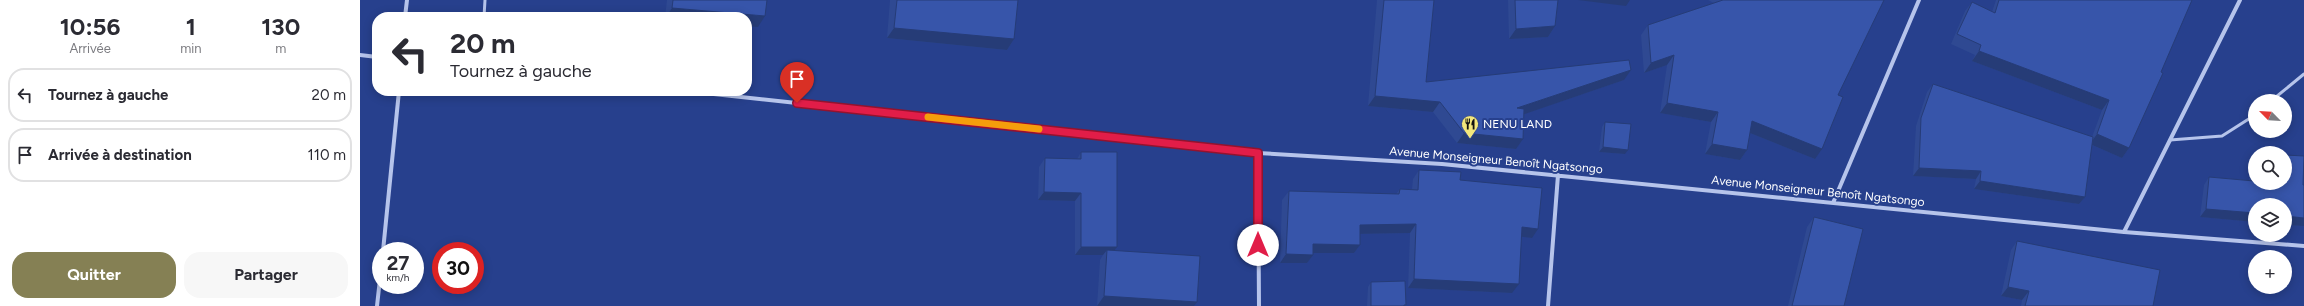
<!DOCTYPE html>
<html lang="fr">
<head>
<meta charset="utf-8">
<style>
  :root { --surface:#fff; --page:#f7f7f7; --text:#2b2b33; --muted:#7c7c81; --line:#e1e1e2; --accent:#858054 }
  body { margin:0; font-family:Figtree,sans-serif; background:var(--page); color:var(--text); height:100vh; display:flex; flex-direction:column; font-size:15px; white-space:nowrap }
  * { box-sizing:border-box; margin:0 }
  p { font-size:13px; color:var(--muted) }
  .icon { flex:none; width:22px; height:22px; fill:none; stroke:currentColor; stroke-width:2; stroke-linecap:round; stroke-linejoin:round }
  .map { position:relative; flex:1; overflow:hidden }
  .details { display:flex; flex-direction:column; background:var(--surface); width:360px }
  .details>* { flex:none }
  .top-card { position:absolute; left:12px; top:12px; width:380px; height:84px; border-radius:16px; box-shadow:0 2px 10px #0003; background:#fff; color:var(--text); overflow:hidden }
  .needle { width:26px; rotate:294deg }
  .tools { position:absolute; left:1888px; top:94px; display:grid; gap:8px }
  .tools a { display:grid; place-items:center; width:44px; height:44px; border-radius:50%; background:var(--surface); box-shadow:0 2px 10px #0003; font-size:20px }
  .speed { position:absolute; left:12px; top:242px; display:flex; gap:8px; font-size:20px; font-weight:700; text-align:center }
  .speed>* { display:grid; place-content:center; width:52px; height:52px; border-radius:50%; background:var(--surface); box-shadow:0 2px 10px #0003; line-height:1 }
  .speed small { font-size:10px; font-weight:400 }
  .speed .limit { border:6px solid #d22; background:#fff; color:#111 }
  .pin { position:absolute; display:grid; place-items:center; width:34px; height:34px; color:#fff; margin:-41px -17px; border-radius:50% 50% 50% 0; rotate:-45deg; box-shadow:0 0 4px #0007 }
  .pin .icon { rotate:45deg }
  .me { position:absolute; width:44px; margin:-22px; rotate:0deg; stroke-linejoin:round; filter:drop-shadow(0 0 3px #0008) }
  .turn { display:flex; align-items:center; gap:14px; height:84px; padding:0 12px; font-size:18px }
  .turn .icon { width:52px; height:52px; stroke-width:2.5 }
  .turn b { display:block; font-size:28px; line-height:34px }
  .eta { display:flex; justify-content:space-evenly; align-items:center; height:68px; text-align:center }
  .eta b { font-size:24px; font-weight:700; line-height:28px }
  .button { display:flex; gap:8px; margin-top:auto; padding:8px 12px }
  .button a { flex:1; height:46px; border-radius:16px; background:var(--accent); color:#fff; font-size:16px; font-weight:700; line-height:46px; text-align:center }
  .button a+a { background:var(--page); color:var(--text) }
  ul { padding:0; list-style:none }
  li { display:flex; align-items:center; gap:12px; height:54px; margin:0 8px 6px; padding:0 4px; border:2px solid var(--line); border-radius:16px }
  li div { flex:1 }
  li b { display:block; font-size:15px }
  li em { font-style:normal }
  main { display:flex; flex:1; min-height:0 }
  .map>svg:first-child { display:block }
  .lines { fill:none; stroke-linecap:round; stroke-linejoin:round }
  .lane { stroke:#b6c4eb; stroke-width:3 }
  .street { stroke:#b6c4eb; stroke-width:4 }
  .wall { fill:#2f4992 }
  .shaded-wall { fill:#263c77 }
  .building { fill:#3755aa; stroke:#263c77 }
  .route-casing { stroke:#92132f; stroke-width:10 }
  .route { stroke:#e11d48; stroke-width:7 }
  .slow { stroke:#f59e0b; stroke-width:7 }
  .labels { text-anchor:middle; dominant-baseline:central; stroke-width:4; stroke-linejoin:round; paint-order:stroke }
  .poi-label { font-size:12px; fill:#fff; stroke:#27408d; text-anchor:start }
  .street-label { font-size:12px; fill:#fff; stroke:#27408d }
</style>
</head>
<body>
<main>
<section class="details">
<div class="eta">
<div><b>10:56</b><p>Arrivée</p></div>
<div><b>1</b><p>min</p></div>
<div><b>130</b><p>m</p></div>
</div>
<ul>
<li><svg class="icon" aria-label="left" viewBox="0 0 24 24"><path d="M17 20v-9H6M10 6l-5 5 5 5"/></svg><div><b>Tournez à gauche</b></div><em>20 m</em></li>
<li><svg class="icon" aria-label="arrive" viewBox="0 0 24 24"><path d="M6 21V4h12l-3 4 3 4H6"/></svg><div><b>Arrivée à destination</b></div><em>110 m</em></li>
</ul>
<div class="button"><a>Quitter</a><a>Partager</a></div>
</section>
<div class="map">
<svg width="1944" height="306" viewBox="0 0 1944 306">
  <rect width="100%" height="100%" fill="#27408d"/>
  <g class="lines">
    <path class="lane" d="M124 17 125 0
      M1911 101 1944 74
      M1810 140 1862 136 1895 115"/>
    <path class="street" d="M45 17 47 0
      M0 55 17 57
      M326 91 898 153 1082 164 1764 232 1944 246
      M898 153 899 306
      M1473 203 1559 0
      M1764 232 1880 0
      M23 251 39 91
      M17 306 21 270
      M1188 306 1198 175"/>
  </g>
  <path class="wall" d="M307 0H407L398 27 387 17H305Z
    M530 0H658L654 39 647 50 527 38Z
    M1017 0H1074L1066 82 1264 80 1164 114 1156 149 1097 143 1073 112 1008 106Z
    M1148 0H1198L1195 26 1188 37 1149 39Z
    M1348 0H1524L1478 95 1455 159 1390 133 1387 150 1380 160 1345 154 1351 122 1300 113 1307 65 1284 73 1281 35 1288 25 1354 3Z
    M1636 0H1832L1801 72 1769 148 1762 158 1732 145 1725 197 1719 204 1614 189 1616 179 1553 176 1556 126 1567 92 1573 84 1732 137 1742 110 1612 61 1615 55 1591 44 1605 11 1612 2 1632 12Z
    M1245 122 1265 154 1239 152 1242 127Z
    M721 152 757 247 754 250 834 306H737L740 260 743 255H715V201L678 200 679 167 685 158 717 159Z
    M1895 154V183L1944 185V226L1925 225V205H1895V222L1840 217 1844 185 1849 177 1889 180 1890 161Z
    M1059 170 1100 180 1172 238 1161 236 1152 293 1048 288 1050 233 1000 234V245L994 253H953L947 263H920L922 200 929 191 1036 194 1040 189H1052L1053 179Z
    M1454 217 1484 306H1428L1447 227Z
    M1657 241 1793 306H1661L1662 300 1641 296 1651 250Z
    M1011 282 1046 305 1045 306H1007L1008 287Z"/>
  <path class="shaded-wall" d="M1218 0H1270L1266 6Z
    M312 8 405 16 398 27 387 26V17H306Z
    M1195 26 1188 37 1149 39 1156 29Z
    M534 28 654 39 647 50 527 38Z
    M1619 51 1749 100 1742 110 1612 61Z
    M1314 55 1307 65 1284 73 1291 63Z
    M1271 70 1264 80 1150 119 1157 108Z
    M1015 96 1080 102 1073 112 1008 106Z
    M1307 103 1358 112 1351 122 1300 113Z
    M1392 121 1462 149 1455 159 1385 131Z
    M1104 133 1163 139 1156 149 1097 143Z
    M1737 134 1769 148 1762 158 1730 144Z
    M1352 144 1387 150 1380 160 1345 154Z
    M1243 147 1268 150 1265 154 1239 152Z
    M1559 168 1621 171 1616 179 1553 176Z
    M1620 181 1725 197 1719 204 1614 189Z
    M684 192 721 193 715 201 678 200Z
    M1846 209 1895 213V222L1840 217Z
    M1925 216 1944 218V226L1925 225Z
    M1056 224 1050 233 994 234 1000 225Z
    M1162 227 1178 229 1172 238 1156 236Z
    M953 244 1000 245 994 253H947Z
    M721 247H757L751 255 747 250 743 255H715Z
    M926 254 953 255 947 263H920Z
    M1054 279 1159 284 1152 293 1048 288Z
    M1648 287 1669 291 1662 300 1641 296Z
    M744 296 837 302 834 306H737Z"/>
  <path class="building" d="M313 0H407L405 16 312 8Z
    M537 0H658L654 39 534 28Z
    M1024 0H1074L1066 82 1269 60 1271 70 1157 108 1164 109 1163 139 1104 133 1080 102 1015 96Z
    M1155 0H1198L1195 26 1156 29Z
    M1363 0H1524L1478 95 1483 97 1462 149 1392 121 1387 150 1352 144 1358 112 1307 103 1314 55 1291 63 1288 25Z
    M1639 0H1832L1801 72 1803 73 1769 148 1737 134 1749 100 1619 51 1621 45 1597 34 1612 2 1635 13Z
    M1573 84 1733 137 1725 197 1620 181 1621 171 1559 168 1561 118Z
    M1245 122 1271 124 1268 150 1243 147Z
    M721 152H757V247H721V193L684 192 685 158 721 159Z
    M1925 155 1944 156 1943 185H1944V218L1925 216V205H1895V213L1846 209 1849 177 1894 181 1895 164V183H1925Z
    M1059 170 1101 172 1100 180 1182 188 1178 229 1162 227 1159 284 1054 279 1056 224 1000 225V245L953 244V255L926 254 929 191 1039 194 1040 189 1058 190Z
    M1454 217 1503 229 1484 306H1432Z
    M1657 241 1800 270 1793 306H1665L1669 291 1648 287Z
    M747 250 840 256 837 302 744 296Z
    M1045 281 1046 305H1044V306H1011V282Z"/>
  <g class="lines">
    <g class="route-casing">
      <path id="route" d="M437 103 898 153V245"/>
    </g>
    <use href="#route" class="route"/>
    <path class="slow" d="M568 117 679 129"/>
  </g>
  <defs>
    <g id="restaurant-pin" transform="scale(0.9)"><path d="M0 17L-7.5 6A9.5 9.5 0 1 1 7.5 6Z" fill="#f3e77c" stroke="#27408d"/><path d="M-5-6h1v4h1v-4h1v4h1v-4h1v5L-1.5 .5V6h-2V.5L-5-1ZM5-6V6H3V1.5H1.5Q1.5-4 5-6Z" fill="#111"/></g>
  </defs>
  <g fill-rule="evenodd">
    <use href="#restaurant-pin" x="1110" y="124"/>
  </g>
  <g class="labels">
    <g class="poi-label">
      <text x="1123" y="124">NENU LAND</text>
    </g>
    <g class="street-label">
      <text transform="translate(1136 160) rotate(5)">Avenue Monseigneur Benoît Ngatsongo</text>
      <text transform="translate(1458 191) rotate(6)">Avenue Monseigneur Benoît Ngatsongo</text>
    </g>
  </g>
</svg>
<div class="tools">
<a><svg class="needle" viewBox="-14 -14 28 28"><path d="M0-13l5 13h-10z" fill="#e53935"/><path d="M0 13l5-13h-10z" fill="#7c7c81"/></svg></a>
<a><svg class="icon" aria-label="search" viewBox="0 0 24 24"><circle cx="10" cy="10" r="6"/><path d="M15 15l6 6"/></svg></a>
<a><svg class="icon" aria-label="layers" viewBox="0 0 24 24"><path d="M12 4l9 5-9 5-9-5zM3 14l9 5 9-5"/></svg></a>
<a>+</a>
</div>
<div class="speed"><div>27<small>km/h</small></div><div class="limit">30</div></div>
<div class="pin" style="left:437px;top:103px;background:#d93025"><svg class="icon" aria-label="arrive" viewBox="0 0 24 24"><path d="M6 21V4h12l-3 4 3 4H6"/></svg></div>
<svg class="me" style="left:898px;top:245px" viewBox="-20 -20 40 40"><circle r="19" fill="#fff"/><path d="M0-13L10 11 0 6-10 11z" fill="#e11d48"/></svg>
<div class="top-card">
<div class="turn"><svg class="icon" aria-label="left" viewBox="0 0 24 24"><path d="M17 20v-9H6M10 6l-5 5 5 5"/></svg><div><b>20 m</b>Tournez à gauche</div></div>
</div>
</div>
</main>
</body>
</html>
